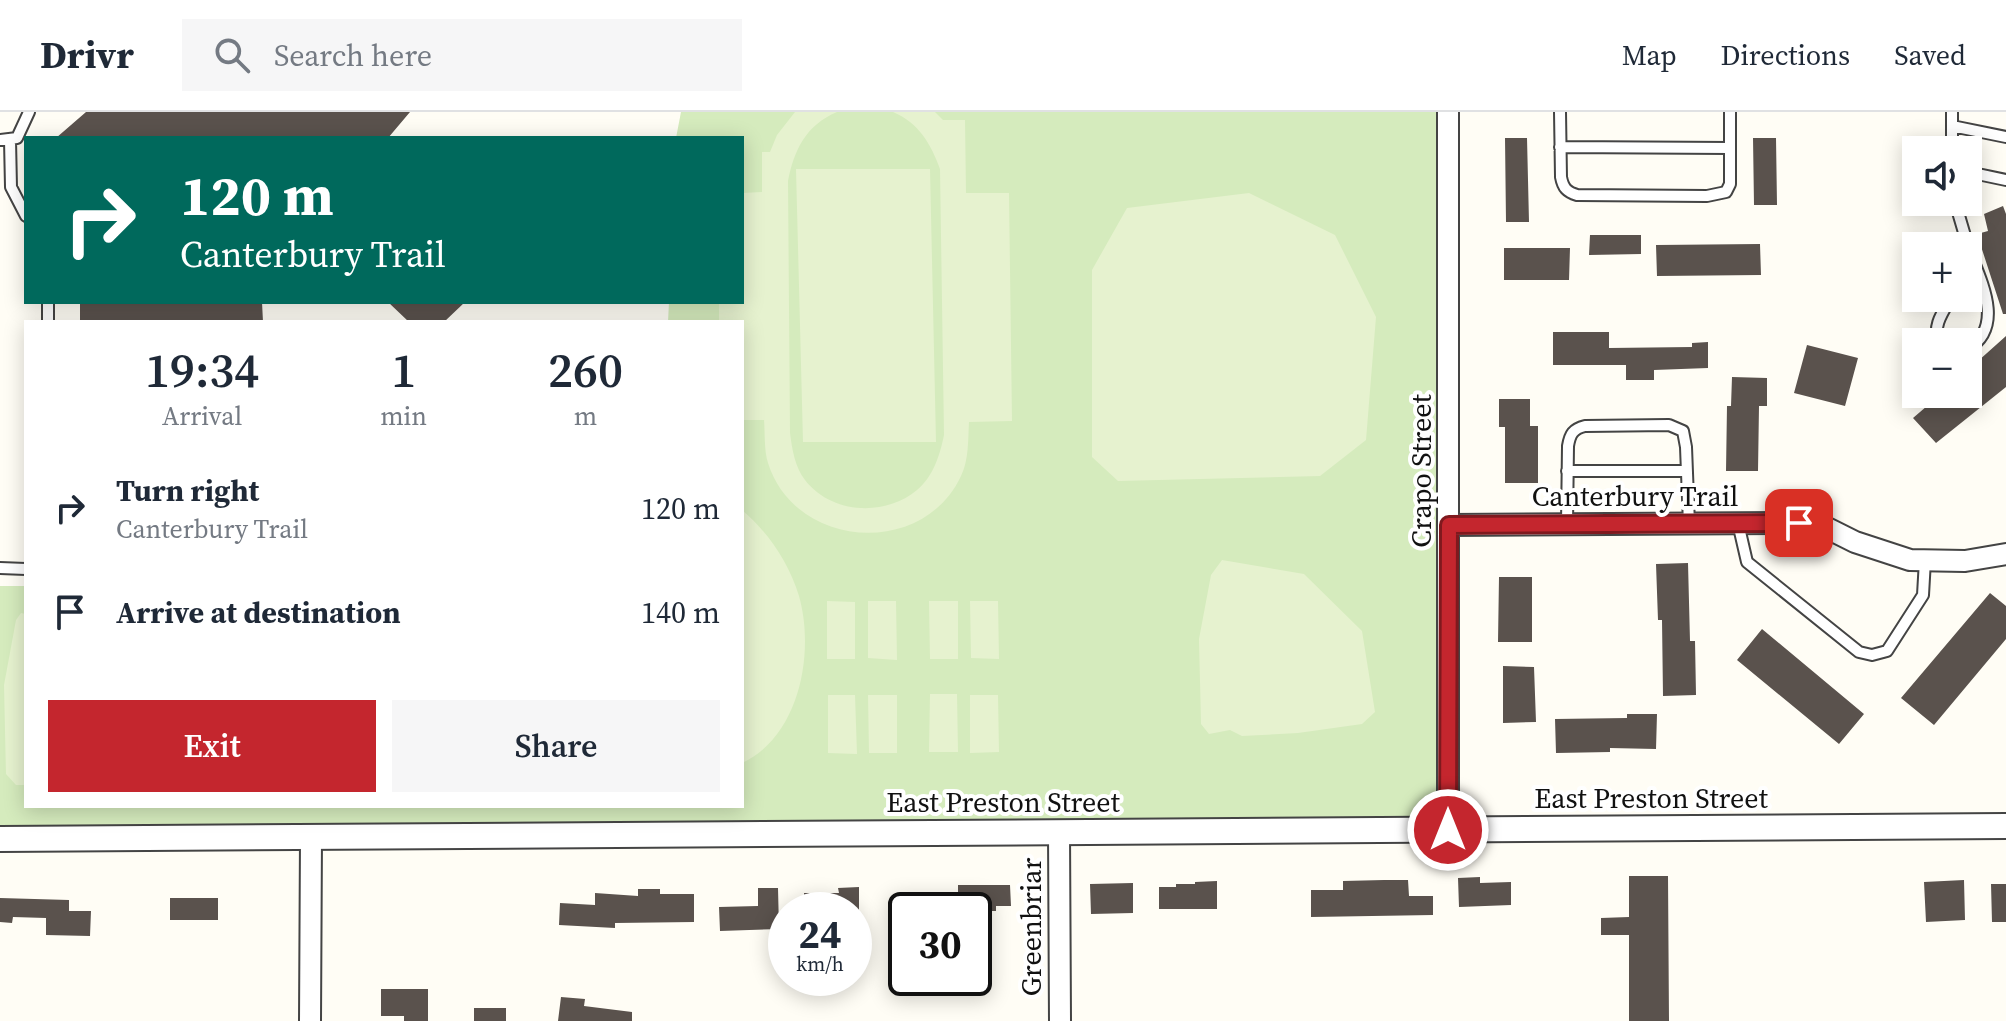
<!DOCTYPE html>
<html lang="en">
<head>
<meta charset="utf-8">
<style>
  :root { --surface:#fff; --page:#f6f6f7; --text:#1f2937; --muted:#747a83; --line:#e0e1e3; --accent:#c4262e }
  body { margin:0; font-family:"Source Serif 4",serif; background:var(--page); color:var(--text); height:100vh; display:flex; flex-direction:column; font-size:30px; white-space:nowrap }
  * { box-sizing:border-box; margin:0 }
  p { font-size:26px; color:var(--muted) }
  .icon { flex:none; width:44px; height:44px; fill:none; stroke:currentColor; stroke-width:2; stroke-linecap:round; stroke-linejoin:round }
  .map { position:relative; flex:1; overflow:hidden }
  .details { position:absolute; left:24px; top:208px; width:720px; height:488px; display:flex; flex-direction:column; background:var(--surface); border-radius:0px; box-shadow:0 4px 20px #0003 }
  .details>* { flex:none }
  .top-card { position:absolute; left:24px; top:24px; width:720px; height:168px; border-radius:0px; box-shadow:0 4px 20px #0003; background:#00695c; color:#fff; overflow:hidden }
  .controls { position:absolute; left:1902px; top:24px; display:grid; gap:16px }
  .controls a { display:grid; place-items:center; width:80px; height:80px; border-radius:0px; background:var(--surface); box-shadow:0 4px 20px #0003; font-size:40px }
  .speed { position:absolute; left:768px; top:780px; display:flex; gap:16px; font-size:40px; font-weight:700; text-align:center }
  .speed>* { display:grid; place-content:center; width:104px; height:104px; border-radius:50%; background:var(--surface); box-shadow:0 4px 20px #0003; line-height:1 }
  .speed small { font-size:20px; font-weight:400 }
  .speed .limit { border:4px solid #111; border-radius:12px; background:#fff; color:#111 }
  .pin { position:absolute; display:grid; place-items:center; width:68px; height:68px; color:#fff; margin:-34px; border-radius:16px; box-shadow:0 4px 12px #0006 }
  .me { position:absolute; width:88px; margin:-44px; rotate:0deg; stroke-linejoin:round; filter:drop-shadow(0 0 6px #0008) }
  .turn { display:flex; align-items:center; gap:28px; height:168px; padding:0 24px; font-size:36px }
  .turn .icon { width:104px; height:104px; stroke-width:2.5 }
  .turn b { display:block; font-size:56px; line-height:68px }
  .eta { display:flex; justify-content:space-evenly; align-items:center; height:136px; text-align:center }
  .eta b { font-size:48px; font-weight:600; line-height:56px }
  .button { display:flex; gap:16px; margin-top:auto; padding:16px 24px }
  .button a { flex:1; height:92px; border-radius:0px; background:var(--accent); color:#fff; font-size:32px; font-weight:600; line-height:92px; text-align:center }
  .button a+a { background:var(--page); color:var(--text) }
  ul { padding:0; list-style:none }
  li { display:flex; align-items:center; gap:24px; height:104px; padding:0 24px }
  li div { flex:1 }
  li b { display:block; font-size:30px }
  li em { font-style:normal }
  header { display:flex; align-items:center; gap:48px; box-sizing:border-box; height:112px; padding:0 40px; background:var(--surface); border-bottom:2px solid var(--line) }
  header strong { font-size:38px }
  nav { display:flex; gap:44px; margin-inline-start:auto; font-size:28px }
  .search { width:560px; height:72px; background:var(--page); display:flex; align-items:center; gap:20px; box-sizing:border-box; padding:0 28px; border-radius:0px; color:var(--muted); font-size:30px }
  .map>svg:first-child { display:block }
  .green { fill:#d5ebbd }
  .pitch { fill:#e6f2cf }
  .building { fill:#5a524d }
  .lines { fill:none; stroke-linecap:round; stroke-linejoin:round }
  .service-casing { stroke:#444; stroke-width:14 }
  .minor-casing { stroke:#444; stroke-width:24 }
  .tertiary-casing { stroke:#444; stroke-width:28 }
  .service { stroke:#fff; stroke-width:10 }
  .minor { stroke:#fff; stroke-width:20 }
  .tertiary { stroke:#fff; stroke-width:24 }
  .route-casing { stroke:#7f191e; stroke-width:20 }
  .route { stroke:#c4262e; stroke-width:14 }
  .labels { text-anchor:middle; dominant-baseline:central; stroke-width:8; stroke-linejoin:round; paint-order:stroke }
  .street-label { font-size:28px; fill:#111; stroke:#fff }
</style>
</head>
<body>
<header>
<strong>Drivr</strong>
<div class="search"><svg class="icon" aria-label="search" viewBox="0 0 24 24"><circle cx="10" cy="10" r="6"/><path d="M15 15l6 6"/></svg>Search here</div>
<nav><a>Map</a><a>Directions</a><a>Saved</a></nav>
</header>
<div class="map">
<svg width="2006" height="909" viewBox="0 0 2006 909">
  <rect width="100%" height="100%" fill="#fffdf5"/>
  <path class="green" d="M681 0H1448V718L0 727V474H26V694H742V210H668L669 190H742V26H676Z"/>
  <path class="pitch" d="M795 0H837C806 13 794 38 788 69L790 321C792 337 795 355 805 368 831 402 885 405 917 378 933 365 940 343 944 323L940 57C931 32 919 11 893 0H935L943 8H965L966 81H1009L1012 309 969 310C968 327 969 348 961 364 923 446 795 437 768 351 764 338 765 321 764 308H742V210H719V190H742V81L762 80V40H770L777 23Z
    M796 57H930L936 330H803Z
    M1249 81 1335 123 1376 205 1366 328 1320 364 1118 369 1092 345V158L1127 96Z
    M742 398C768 420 789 451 799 484 815 540 800 624 742 651Z
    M1222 448 1304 462 1362 519 1375 600 1362 612 1298 621 1242 624 1230 618 1209 622 1201 612 1199 527 1211 463Z
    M827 489 855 490V547H827Z
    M868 489H896L897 548 868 546Z
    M929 489H958V547H930Z
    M970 489H998L999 547 971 546Z
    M21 501 26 502V673H16L6 662 4 573 16 508Z
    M930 582H957L958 640H929Z
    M828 583H855L857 642 828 641Z
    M868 583H897V641H869Z
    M970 583H998L999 640 970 641Z"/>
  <path class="building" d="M86 0H410L388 26H56Z
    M1505 26H1527L1529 110H1506Z
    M1753 26H1776L1777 93H1754Z
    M2003 94 2006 102V202H2003L1977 122 1988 119 1984 102Z
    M1590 123H1641V142L1589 143Z
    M1760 132 1761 163 1657 164 1656 133Z
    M1504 136H1570L1569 168H1504Z
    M80 190H262L263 210H80Z
    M388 190H465L444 210H409Z
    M1553 220H1609V236L1692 235V231L1708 230V256L1654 258V268H1626V253H1553Z
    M2006 224V275L1936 331 1913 306 1941 282H1968V258Z
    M1807 233 1858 246 1845 294 1794 281Z
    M1732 265 1767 266V294H1759L1758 359H1726L1727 294H1731Z
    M1499 287H1530V314H1538V371H1505V315H1499Z
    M1688 451 1690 529H1695L1696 583 1663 584 1662 508H1658L1656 452Z
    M1499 465H1532V530H1498Z
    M1990 481 2006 494V527L1934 613 1901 586Z
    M1762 517 1864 602 1839 632 1737 548Z
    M1503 554 1534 555 1536 610 1503 611Z
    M1627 602H1657L1656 637 1610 636V640L1556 641 1555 607 1627 606Z
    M1629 764H1668L1669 909H1629V823H1601V806L1629 805Z
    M1480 765V771L1511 770V793L1459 795 1458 766Z
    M1384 768H1408L1409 784H1433V803L1311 805V778H1343V769Z
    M1964 768 1965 808 1926 810 1924 770Z
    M1217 769V797H1159V775H1176V772H1195V770Z
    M1133 771V801L1091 802 1090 772Z
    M1991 772H2006V810H1992Z
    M958 773H1010L1011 794H996V799H974L970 798V794H958Z
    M859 775V798H804V781H839L838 776Z
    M758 776H778L779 817 720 819 719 795 758 794Z
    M638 777H660V782H694V810L615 811V816L559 813 560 791 595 793V781L638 784Z
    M0 786 69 788V799H91L90 824 46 823V806L13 805 12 811 0 810Z
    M170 786H218V808H170Z
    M381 877H428V909H404V904H381Z
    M561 885 585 887 584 894 632 900V909H558Z
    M474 896H506V909H474Z"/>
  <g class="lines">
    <g class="service-casing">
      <path id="service" d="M1560 0 1561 65C1563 76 1567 80 1577 83L1707 84 1726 80 1730 72V0
        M1952 0V38
        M1952 14 2006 25
        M0 28 17 26 29 0
        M10 28 11 75 26 104
        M1560 35 1730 36
        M1968 60 2006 68
        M1955 90 1968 134
        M1968 135C1980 167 2006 214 1968 237
        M48 190V210
        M1939 230C1932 214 1943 200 1951 186
        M1567 359H1687
        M1738 411 1747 450 1859 540 1872 543 1887 539 1923 483 1925 448
        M1567 412 1568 334C1570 322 1573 317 1585 314L1669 313 1683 319 1686 335 1689 412
        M0 456 26 457"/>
    </g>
    <g class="minor-casing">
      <path id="minor" d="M1448 0V718
        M1449 413 1799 411 1827 416 1855 430 1910 448 1965 449 2006 442
        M1059 720 1060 909
        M310 909 311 725"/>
    </g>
    <g class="tertiary-casing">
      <path id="tertiary" d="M0 727 2006 714"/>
    </g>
    <use href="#service" class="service"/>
    <use href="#minor" class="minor"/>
    <use href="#tertiary" class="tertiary"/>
  </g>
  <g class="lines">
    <g class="route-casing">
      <path id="route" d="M1448 718 1449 413 1799 411"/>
    </g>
    <use href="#route" class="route"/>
  </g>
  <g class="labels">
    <g class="street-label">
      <text transform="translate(1421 359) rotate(-90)">Crapo Street</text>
      <text x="1635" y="384">Canterbury Trail</text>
      <text x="1651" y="686">East Preston Street</text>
      <text x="1003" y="690">East Preston Street</text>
      <text transform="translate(1031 815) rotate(-90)">Greenbriar</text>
    </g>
  </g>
</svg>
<div class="controls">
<a><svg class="icon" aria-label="sound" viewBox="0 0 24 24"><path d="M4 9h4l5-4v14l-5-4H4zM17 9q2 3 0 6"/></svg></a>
<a>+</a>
<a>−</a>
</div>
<div class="speed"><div>24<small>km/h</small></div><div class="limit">30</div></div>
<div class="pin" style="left:1799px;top:411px;background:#d93025"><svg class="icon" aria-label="arrive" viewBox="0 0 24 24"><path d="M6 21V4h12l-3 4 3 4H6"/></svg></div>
<svg class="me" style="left:1448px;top:718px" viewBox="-20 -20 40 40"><circle r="17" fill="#c4262e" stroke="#fff" stroke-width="3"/><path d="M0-11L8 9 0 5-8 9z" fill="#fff"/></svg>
<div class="top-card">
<div class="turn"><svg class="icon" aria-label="right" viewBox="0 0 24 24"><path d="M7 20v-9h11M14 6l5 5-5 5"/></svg><div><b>120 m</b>Canterbury Trail</div></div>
</div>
<section class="details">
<div class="eta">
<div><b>19:34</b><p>Arrival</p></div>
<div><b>1</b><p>min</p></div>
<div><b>260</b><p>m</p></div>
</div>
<ul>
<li><svg class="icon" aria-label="right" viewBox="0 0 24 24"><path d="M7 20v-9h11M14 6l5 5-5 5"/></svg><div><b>Turn right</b><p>Canterbury Trail</p></div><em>120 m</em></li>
<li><svg class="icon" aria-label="arrive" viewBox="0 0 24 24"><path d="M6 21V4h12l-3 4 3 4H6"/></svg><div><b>Arrive at destination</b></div><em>140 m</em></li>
</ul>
<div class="button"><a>Exit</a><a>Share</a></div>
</section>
</div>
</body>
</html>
